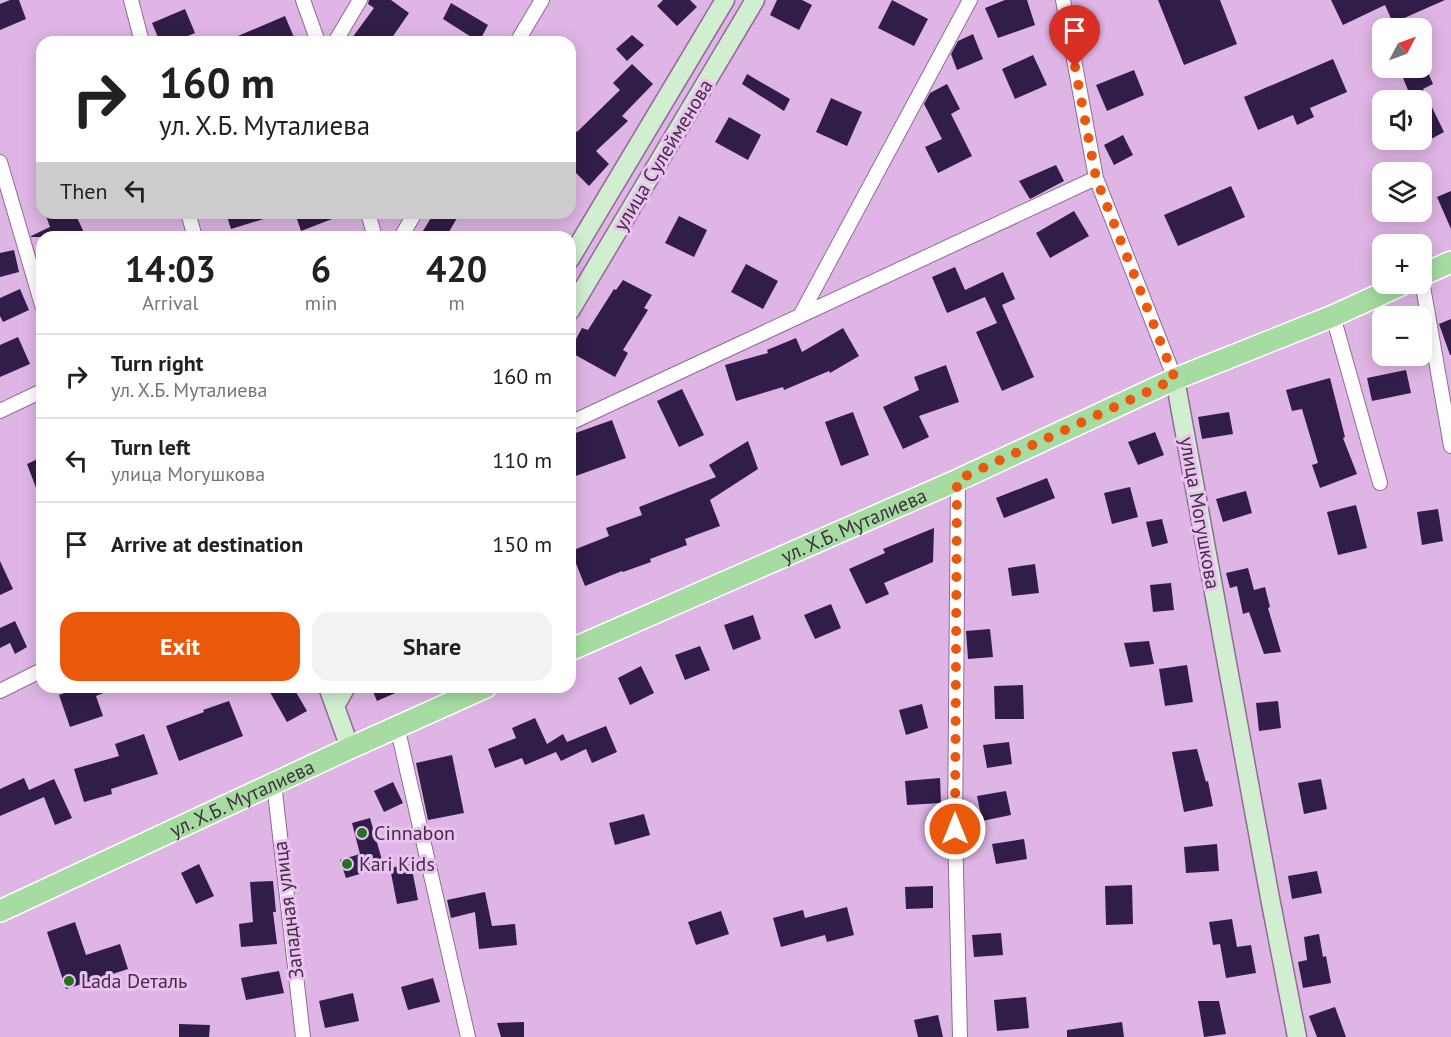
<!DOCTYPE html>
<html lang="en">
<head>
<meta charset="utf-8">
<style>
  :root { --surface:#fff; --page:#f2f2f2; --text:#202124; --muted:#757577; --line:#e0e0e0; --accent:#ea580c }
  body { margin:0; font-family:"PT Sans",sans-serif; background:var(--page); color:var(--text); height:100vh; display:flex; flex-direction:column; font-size:22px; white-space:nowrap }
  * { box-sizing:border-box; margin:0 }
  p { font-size:20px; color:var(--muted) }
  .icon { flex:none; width:33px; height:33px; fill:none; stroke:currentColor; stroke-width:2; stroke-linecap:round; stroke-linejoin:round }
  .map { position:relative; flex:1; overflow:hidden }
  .sheet { position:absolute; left:36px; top:231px; width:540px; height:462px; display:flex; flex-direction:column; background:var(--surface); border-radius:18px; box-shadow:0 3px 15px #0003 }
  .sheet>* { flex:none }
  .top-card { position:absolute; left:36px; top:36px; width:540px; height:183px; border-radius:18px; box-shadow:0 3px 15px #0003; background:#fff; color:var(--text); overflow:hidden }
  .needle { width:39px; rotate:49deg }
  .controls { position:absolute; left:1372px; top:18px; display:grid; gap:12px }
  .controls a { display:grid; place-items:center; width:60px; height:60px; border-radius:12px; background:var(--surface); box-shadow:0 3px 15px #0003; font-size:30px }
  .pin { position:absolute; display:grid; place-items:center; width:51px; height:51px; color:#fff; margin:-62px -26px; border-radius:50% 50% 50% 0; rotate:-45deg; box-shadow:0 0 6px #0007 }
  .pin .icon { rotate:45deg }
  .me { position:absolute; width:66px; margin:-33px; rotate:0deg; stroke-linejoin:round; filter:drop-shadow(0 0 4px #0008) }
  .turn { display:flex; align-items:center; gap:21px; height:126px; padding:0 24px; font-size:27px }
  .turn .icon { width:78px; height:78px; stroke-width:2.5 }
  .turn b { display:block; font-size:42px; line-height:51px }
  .then { display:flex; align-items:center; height:57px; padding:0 24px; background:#0003; gap:12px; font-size:22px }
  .eta { display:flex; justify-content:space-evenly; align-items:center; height:102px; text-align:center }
  .eta b { font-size:36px; font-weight:700; line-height:42px }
  .primary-button { display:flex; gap:12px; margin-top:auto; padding:12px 24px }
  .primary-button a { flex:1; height:69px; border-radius:18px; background:var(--accent); color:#fff; font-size:24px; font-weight:700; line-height:69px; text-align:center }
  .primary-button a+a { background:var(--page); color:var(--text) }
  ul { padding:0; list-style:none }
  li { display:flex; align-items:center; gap:18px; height:84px; padding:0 24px; border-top:2px solid var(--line) }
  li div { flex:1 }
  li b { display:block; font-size:22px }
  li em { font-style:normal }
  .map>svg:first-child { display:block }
  .building { fill:#311d49 }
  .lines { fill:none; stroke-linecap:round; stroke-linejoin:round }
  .street-casing { stroke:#916b97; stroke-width:16 }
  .secondary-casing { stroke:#916b97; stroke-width:21 }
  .primary-casing { stroke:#fff; stroke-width:24 }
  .street { stroke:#fff; stroke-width:14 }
  .secondary { stroke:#d2eed0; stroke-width:18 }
  .primary { stroke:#a6dca1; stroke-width:21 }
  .route { stroke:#ea580c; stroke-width:10; stroke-dasharray:0 18 }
  .poi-dot { fill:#23741d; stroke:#ecc2f2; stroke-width:2 }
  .labels { text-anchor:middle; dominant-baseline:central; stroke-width:6; stroke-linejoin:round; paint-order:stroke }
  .street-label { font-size:20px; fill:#3f2f41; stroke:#ecc2f2 }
  .poi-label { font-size:20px; fill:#3f2f41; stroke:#ecc2f2; text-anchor:start }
</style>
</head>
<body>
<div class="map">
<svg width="1451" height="1037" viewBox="0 0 1451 1037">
  <rect width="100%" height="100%" fill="#dfb5e5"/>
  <path class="building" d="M10 0H19L26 19 0 30V4Z
    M369 0H391L409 13 389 42H349L374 8 368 4Z
    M663 0H690L697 7 677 26 657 6Z
    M777 0H802L812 5 799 30 770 15Z
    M892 0 928 19 914 46 878 28Z
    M1005 0H1027L1035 25 998 38 985 8Z
    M1158 0H1220L1237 44 1184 65Z
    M1331 0H1445L1393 23 1385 5 1343 25Z
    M451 3 488 25 479 42 443 19Z
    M185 9 195 33 174 42H160L152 23Z
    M285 16 296 42H224Z
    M973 34 983 59 957 70 951 54 958 41Z
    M632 35 644 45 627 61 616 49Z
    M1033 55 1047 85 1015 99 1002 69Z
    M1333 59 1347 92 1310 108 1314 117 1297 125 1293 115 1258 130 1244 97Z
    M632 64 653 84 622 116 628 121 596 151 609 164 589 186 570 167V126L577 132 620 90 613 83Z
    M1399 68H1426L1433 84 1423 89 1444 132 1431 139 1422 120V100H1412Z
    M1134 70 1144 95 1107 111 1096 85Z
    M747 74 790 99 784 111 742 84Z
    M947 84 960 109 951 114 972 156 938 173 925 147 942 139 924 104 930 93Z
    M831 98 862 112 847 146 816 132Z
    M729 117 761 135 748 160 715 142Z
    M1123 135 1133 155 1114 165 1104 145Z
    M1056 165 1064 181 1030 199 1019 181Z
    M1231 186 1245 217 1178 246 1164 215Z
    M1451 191V229L1437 197Z
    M1074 211 1089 236 1050 258 1036 233Z
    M45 213H75L86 237H31V236L50 227Z
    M226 213H272L273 216 231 229Z
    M304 213H345V214L301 231 296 216Z
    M434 213H448L457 218 446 237H434L423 231Z
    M679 216 707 230 694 257 665 243Z
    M14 250 19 272 0 277V253Z
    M746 264 778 281 763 309 731 292Z
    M955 267 965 290 1003 272 1015 299 1002 305 1034 377 1002 391 976 332 997 323 985 297 947 313 932 277Z
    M623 280 652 295 644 308 648 310 623 350 628 353 615 377 570 352V350L582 328 588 330 614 289 616 290Z
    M20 289 29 310 3 322 0 316V298Z
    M1451 319V355H1450L1439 324Z
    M843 328 859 356 830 373 829 371 784 390 783 387 736 401 725 365 768 353 767 350 796 338 802 352Z
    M18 337 30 364 0 377V345Z
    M946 365 959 402 919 416 929 437 903 449 883 407 919 390 914 377Z
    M1406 370 1411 393 1372 401 1367 378Z
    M1330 378 1345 437 1343 438 1357 474 1320 488 1312 465 1318 463 1302 409 1292 411 1286 390Z
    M682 389 704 435 679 447 657 401Z
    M853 412 869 455 841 466 825 422Z
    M1229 412 1233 434 1202 439 1198 417Z
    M612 420 626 458 570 478V435Z
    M1155 432 1164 455 1138 465 1128 442Z
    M748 441 758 469 710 500 720 526 685 539 687 545 650 559 651 562 623 572 622 571 585 586 571 551 609 536 606 528 642 515 639 507 716 477 709 465Z
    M42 457V501H41L27 464Z
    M1047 478 1055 498 1004 518 996 498Z
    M1130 487 1138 517 1112 524 1104 493Z
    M1246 491 1252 513 1223 522 1216 499Z
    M1356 505 1367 548 1338 555 1327 512Z
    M1438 509 1443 541 1422 545 1417 512Z
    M1162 519 1168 543 1152 547 1146 522Z
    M934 528 933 562 884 583 889 594 866 604 849 569 885 553 883 549Z
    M0 561 13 589 0 595Z
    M1035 564 1039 593 1012 596 1008 568Z
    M1248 568 1254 590 1265 587 1270 607 1268 608 1281 652 1264 654 1249 612 1243 614 1237 586 1230 588 1226 573Z
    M1171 583 1174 610 1153 612 1150 585Z
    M831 604 841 628 815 639 804 615Z
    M753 615 761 639 733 650 724 625Z
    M15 621 27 647 15 654 10 643 0 648V628Z
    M990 629 993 657 968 659 966 631Z
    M1149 641 1154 664 1130 667 1124 643Z
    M700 646 710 670 685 680 675 655Z
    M1187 665 1193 702 1165 706 1159 669Z
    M641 666 654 693 630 705 618 678Z
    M1023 685 1024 719H995L994 686Z
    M81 687 116 688 96 696 103 716 70 727 59 695Z
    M267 687H293L307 711 287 722Z
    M371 687H409L377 701Z
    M229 701 243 736 179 761 166 726 204 712 203 710Z
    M1278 701 1281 728 1259 731 1256 703Z
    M922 704 928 728 906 735 899 710Z
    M535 718 547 744 563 734 567 742 606 726 617 752 592 763 586 749 561 761 556 752 525 765 522 758 495 768 488 749 516 738 512 728Z
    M144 734 158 774 111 789 112 794 84 802 74 769 119 756 115 744Z
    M1009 742 1012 764 987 768 983 745Z
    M1197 749 1206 782 1208 781 1213 806 1184 812 1172 752Z
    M452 755 464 813 428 820 416 763Z
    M24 778 29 790 54 779 72 818 55 825 44 797 0 816V789Z
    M940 778 941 803 907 805 905 781Z
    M1321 779 1327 809 1304 814 1298 783Z
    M393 782 403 803 384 812 374 791Z
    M1006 791 1011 815 982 821 977 796Z
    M644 814 650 835 615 845 609 823Z
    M370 818 384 867 346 878 340 860 360 854 352 823Z
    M1024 839 1027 859 996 864 992 844Z
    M1217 844 1219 871 1186 873 1184 847Z
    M199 864 214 896 196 904 181 873Z
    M411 864 418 900 397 904 390 868Z
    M1317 871 1322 893 1292 899 1288 876Z
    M273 881 276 912H273L277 944 241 947 239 924 253 922 250 882Z
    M1132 885 1133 924 1106 925 1105 886Z
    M933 886V908L906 909 905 887Z
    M485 892 492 926 515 924 517 945 479 949 475 912 451 918 447 900Z
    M847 907 854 935 827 942 825 935 781 947 773 918 803 910 805 918Z
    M721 911 729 934 696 945 688 922Z
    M1232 919 1237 947 1251 945 1256 973 1226 978 1220 944 1213 945 1209 922Z
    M75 922 86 955 120 944 128 969 66 989 47 932Z
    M1001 933 1003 955 974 957 972 935Z
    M1319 934 1323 957 1326 956 1331 983 1303 988 1298 962 1307 960 1304 937Z
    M279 971 284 993 246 1000 241 978Z
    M433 978 440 1002 408 1010 401 987Z
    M353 993 359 1021 325 1028 319 1001Z
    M1026 997 1029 1028 997 1031 994 1000Z
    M1198 1001H1219L1226 1034 1204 1037Z
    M1335 1007 1346 1037H1317L1309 1016Z
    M938 1015 943 1037H918L914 1020Z
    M524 1022V1037H501L497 1023Z
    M1122 1022 1124 1037H1067V1030Z
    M179 1024 210 1025 209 1037H179Z"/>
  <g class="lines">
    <g class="street-casing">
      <path id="street" d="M131 0 142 42
        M303 0 318 42
        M1063 0 1096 178 1175 379
        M335 42 360 0
        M517 42 542 0
        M0 162 42 305
        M188 213 195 237
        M368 213 375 237
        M401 237 415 213
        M1422 281 1451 446
        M800 316 970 0
        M1333 316 1380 483
        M0 411 42 391
        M570 423 1096 178
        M958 480 955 829 960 1037
        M0 691 42 670
        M397 726 468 1037
        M274 783 303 1037"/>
    </g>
    <g class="secondary-casing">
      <path id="secondary" d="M570 259 725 0
        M570 311 755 0
        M1175 379 1270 898 1297 1037
        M328 687 350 748
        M335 706 346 687"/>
    </g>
    <g class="primary-casing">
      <g id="primary">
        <path d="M1422 275 1451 262"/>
        <path id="s1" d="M570 650 958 480 1175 379 1333 316 1403 284"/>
        <path id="s2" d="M0 911 350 748 486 687"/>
      </g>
    </g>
    <use href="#street" class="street"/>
    <use href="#secondary" class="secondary"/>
    <use href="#primary" class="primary"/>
  </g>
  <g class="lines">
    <path class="route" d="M955 829 957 480 1175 379 1096 178 1075 67"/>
  </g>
  <g class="poi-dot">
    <circle cx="362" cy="833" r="6"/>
    <circle cx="347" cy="864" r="6"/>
    <circle cx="69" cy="981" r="6"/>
  </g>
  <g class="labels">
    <g class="street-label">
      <text transform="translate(663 155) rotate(-59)">улица Сулейменова</text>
      <text transform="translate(1200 513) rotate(80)">улица Могушкова</text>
      <text stroke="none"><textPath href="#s1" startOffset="310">ул. Х.Б. Муталиева</textPath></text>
      <text stroke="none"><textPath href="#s2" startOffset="267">ул. Х.Б. Муталиева</textPath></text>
      <text transform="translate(288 910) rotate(-97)">Западная улица</text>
    </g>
    <g class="poi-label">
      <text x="374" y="833">Cinnabon</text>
      <text x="359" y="864">Kari Kids</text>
      <text x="81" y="981">Lada Dеталь</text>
    </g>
  </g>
</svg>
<div class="controls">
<a><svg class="needle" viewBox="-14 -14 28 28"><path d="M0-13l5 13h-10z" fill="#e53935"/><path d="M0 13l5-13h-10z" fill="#757577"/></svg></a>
<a><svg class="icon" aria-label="sound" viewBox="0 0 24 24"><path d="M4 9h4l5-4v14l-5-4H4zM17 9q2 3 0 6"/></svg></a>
<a><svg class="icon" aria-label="layers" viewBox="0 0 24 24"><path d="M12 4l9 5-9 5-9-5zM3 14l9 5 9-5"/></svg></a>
<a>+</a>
<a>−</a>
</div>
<div class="pin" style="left:1075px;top:67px;background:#d93025"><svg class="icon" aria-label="arrive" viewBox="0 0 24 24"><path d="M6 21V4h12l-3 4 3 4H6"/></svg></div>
<svg class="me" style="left:955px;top:829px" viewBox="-20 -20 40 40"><circle r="17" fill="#ea580c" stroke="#fff" stroke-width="3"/><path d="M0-11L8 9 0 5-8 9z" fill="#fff"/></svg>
<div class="top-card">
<div class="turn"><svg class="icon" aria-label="right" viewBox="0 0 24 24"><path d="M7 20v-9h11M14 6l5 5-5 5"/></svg><div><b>160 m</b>ул. Х.Б. Муталиева</div></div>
<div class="then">Then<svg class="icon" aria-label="left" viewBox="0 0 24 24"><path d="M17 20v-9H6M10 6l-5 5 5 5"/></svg></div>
</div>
<section class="sheet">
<div class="eta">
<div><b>14:03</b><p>Arrival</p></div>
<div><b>6</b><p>min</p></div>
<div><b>420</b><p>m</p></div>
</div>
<ul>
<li><svg class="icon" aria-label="right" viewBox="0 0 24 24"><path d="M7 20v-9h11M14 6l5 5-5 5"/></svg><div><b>Turn right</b><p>ул. Х.Б. Муталиева</p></div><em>160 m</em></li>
<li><svg class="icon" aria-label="left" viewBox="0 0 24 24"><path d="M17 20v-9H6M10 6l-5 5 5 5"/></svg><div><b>Turn left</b><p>улица Могушкова</p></div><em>110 m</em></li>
<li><svg class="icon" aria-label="arrive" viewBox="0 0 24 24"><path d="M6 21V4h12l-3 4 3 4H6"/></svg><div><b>Arrive at destination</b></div><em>150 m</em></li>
</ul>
<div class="primary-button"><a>Exit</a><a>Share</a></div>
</section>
</div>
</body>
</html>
